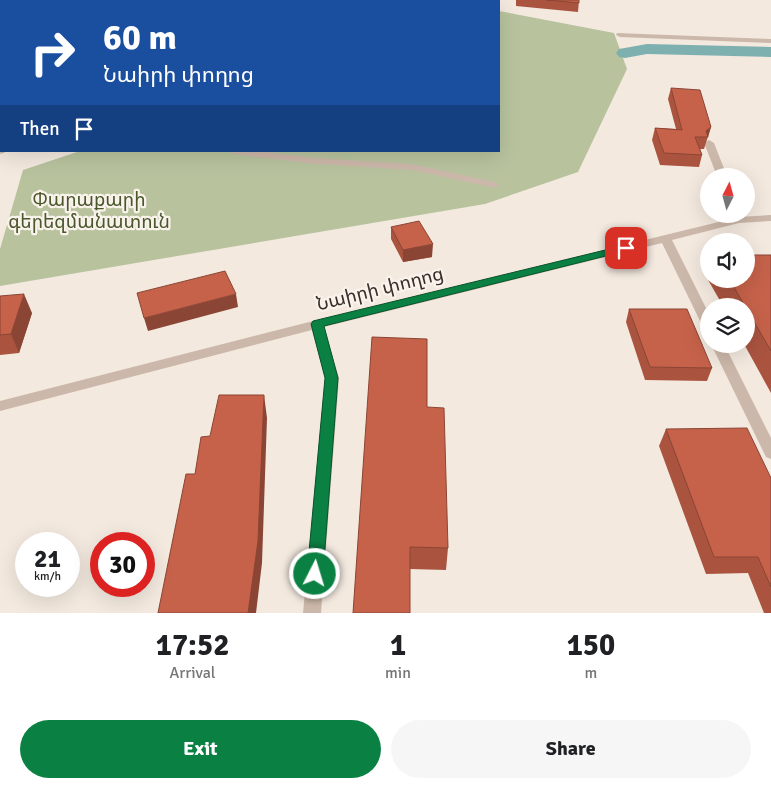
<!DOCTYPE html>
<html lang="en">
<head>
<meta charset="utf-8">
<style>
  :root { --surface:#fff; --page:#f6f6f6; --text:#202124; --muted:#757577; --accent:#0b8043 }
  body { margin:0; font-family:Signika,"Noto Sans Armenian",sans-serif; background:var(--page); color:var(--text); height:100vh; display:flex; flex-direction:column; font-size:19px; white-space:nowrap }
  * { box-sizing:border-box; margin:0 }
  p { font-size:16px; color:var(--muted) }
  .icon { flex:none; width:28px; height:28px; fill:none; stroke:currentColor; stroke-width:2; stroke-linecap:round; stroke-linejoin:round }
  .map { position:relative; height:613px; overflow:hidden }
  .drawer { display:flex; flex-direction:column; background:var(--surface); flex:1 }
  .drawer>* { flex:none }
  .banner { position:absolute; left:0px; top:0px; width:500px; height:152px; box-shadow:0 5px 20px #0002; background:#1a4fa0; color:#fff; overflow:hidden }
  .needle { width:32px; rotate:6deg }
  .fabs { position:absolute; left:700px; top:168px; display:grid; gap:10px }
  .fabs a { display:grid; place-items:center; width:55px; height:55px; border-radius:50%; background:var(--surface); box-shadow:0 5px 20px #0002; font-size:25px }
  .speed { position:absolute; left:15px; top:532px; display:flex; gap:10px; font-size:25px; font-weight:700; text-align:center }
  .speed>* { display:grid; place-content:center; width:65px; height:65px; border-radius:50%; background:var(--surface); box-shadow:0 5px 20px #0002; line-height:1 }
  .speed small { font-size:12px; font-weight:400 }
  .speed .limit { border:8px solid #d22; background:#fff; color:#111 }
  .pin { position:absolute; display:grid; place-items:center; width:42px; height:42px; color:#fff; margin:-21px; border-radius:10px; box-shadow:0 2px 8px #0006 }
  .me { position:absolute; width:55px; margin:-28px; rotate:5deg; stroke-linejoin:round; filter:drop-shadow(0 0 4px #0008) }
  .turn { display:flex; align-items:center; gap:18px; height:105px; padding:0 20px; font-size:22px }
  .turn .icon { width:65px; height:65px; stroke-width:2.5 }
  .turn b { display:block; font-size:35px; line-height:42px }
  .then { display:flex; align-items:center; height:48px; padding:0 20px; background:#0003; gap:10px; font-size:19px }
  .eta { display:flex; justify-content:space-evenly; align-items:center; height:85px; text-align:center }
  .eta b { font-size:30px; font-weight:700; line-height:35px }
  .action { display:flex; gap:10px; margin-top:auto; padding:10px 20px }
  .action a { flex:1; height:58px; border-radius:30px; background:var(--accent); color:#fff; font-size:20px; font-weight:700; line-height:58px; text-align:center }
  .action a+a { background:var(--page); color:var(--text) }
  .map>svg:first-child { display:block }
  .green { fill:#b8c39e }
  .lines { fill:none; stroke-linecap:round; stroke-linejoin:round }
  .canal { fill:#7eb0b0; fill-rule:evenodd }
  .minor { fill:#ccb8aa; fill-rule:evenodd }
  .wall { fill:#aa5440 }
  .shaded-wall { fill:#8b4534 }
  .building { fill:#c6624a; stroke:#8b4534 }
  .route { fill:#0b8043; stroke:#07532c }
  .labels { text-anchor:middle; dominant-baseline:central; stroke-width:4.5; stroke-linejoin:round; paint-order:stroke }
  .park-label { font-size:19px; fill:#4a582d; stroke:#faf3ec }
  .street-label { font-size:19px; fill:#392e2a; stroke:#faf3ec }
</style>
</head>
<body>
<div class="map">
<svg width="771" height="613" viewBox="0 0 771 613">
  <rect width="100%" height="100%" fill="#f3e9df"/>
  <path class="green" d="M124 0H445L451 1H127Z
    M499 11 614 33 627 69 578 172 485 204 0 286V249L23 170 80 151H499Z"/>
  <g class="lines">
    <path class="canal" d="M112 0H132L133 1H113Z
      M647 44 771 47V57L647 54 625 58 619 57 616 53 619 49Z"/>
    <path class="minor" d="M617 33 771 39V43L620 37 616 35Z
      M709 140 714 143 727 176H717L704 143Z
      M0 148 1 151H6L4 153 0 154Z
      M229 151H259L315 158 412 164 495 182 500 185 495 188 412 170 315 164 234 154Z
      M771 215V221L739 223 672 240 709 314V331L703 327 662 243 324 327 339 378 321 613H303L325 378 312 330 0 411V401L317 320 739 217Z
      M711 344H724L771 438V459L766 457Z"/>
  </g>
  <path class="wall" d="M516 0H579L578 12 516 6Z
    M671 88 711 127 704 149H700L702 155 699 167 660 165 652 140 655 128 676 129 668 99Z
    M391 227 432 257 403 262 391 239Z
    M771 255V393L744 344H746V306H723L707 278 709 275V279H746Z
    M0 296 32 313 19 353 0 355Z
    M629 309 712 368 707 381 645 380 626 322Z
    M427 407 448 548 446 570 410 569 353 613Z
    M666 429 771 478V613H764L748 573 706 574 659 446Z"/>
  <path class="shaded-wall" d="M711 127 708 137 706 131Z
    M433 244 432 257 403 262V250Z
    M24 294 32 313 19 353 11 334Z
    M236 294 238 307 148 331 144 318Z
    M264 395 267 418 262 563 256 613H248Z"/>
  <path class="building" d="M546 0H579V3Z
    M671 88 700 90 711 127 706 131 708 137H695L702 155 664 153 655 128 682 130Z
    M419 221 433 244 403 250 391 227Z
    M746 255H771V351L746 308V306H745L729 279H746Z
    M225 271 236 294 144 318 137 293Z
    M24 294 11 334 0 335V296Z
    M629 309H687L712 368 650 367Z
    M372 337 427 339V407L444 408 448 548 410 547V613H353Z
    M219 395H264L258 541 248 613H158L186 474H195L201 437 210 436Z
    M747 428 771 478V587L758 557H714L666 429Z"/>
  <path class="route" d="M626 245 630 246 632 248 630 250 324 326 338 378 323 574 321 579 315 581 309 579 307 574 325 378 311 324 313 321Z"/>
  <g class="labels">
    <g class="park-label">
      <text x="89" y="200">Փարաքարի<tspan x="89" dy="22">գերեզմանատուն</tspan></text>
    </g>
    <g class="street-label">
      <text transform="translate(380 289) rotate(-14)">Նաիրի փողոց</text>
    </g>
  </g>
</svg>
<div class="fabs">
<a><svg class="needle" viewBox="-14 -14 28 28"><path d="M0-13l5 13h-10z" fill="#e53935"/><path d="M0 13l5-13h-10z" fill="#757577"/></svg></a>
<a><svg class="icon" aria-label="sound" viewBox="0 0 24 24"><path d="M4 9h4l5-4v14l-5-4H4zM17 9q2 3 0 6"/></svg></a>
<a><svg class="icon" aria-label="layers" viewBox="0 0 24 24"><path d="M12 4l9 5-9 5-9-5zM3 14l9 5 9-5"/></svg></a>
</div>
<div class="speed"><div>21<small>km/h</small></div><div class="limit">30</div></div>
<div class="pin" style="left:626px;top:248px;background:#d93025"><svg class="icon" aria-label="arrive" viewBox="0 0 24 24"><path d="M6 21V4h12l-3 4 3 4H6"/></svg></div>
<svg class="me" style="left:315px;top:574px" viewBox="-20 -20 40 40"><circle r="17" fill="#0b8043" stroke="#fff" stroke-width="3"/><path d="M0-11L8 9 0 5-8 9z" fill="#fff"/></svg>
<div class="banner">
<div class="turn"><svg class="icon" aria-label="right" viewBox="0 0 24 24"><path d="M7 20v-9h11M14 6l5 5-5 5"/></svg><div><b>60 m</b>Նաիրի փողոց</div></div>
<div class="then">Then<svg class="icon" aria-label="arrive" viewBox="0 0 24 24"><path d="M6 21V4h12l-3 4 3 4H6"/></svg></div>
</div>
</div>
<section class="drawer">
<div class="eta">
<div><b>17:52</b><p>Arrival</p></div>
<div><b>1</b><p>min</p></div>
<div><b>150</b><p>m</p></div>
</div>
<div class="action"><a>Exit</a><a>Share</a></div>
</section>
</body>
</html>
